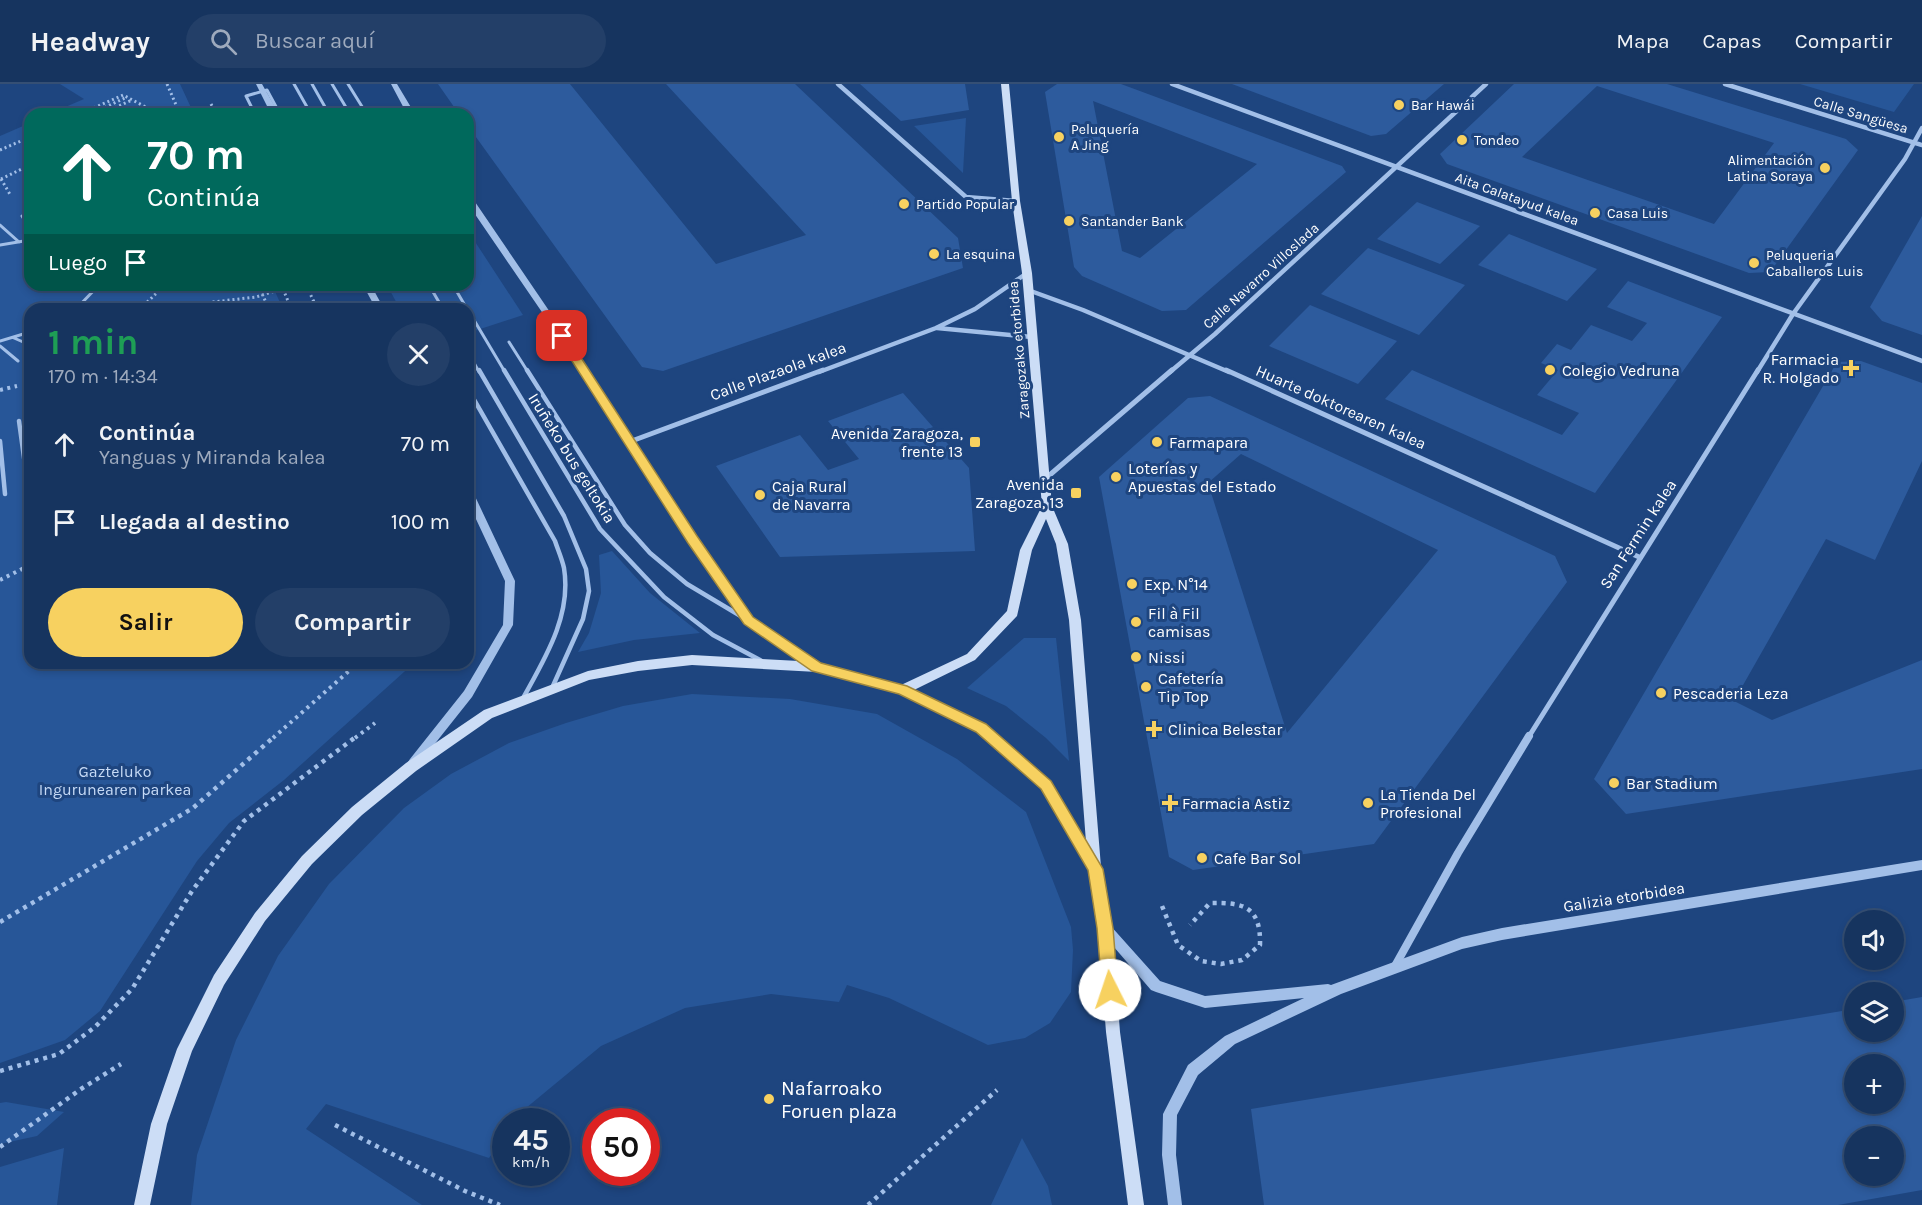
<!DOCTYPE html>
<html lang="es">
<head>
<meta charset="utf-8">
<style>
  :root { --surface:#16345f; --page:#233f68; --text:#f1f3f6; --muted:#9eaabd; --line:#354f74; --accent:#f7d160 }
  body { margin:0; font-family:Karla,sans-serif; background:var(--page); color:var(--text); height:100vh; display:flex; flex-direction:column; font-size:22px; white-space:nowrap }
  * { box-sizing:border-box; margin:0 }
  p { font-size:20px; color:var(--muted) }
  .icon { flex:none; width:33px; height:33px; fill:none; stroke:currentColor; stroke-width:2; stroke-linecap:round; stroke-linejoin:round }
  .map { position:relative; flex:1; overflow:hidden }
  .details { position:absolute; left:24px; top:219px; width:450px; height:366px; display:flex; flex-direction:column; background:var(--surface); border-radius:18px; box-shadow:0 3px 9px #0003,0 0 0 2px var(--line) }
  .details>* { flex:none }
  .top-card { position:absolute; left:24px; top:24px; width:450px; height:183px; border-radius:18px; box-shadow:0 3px 9px #0003,0 0 0 2px var(--line); background:#00695c; color:#fff; overflow:hidden }
  .fabs { position:absolute; left:1844px; top:826px; display:grid; gap:12px }
  .fabs a { display:grid; place-items:center; width:60px; height:60px; border-radius:50%; background:var(--surface); box-shadow:0 3px 9px #0003,0 0 0 2px var(--line); font-size:30px }
  .speed { position:absolute; left:492px; top:1024px; display:flex; gap:12px; font-size:30px; font-weight:700; text-align:center }
  .speed>* { display:grid; place-content:center; width:78px; height:78px; border-radius:50%; background:var(--surface); box-shadow:0 3px 9px #0003,0 0 0 2px var(--line); line-height:1 }
  .speed small { font-size:15px; font-weight:400 }
  .speed .limit { border:9px solid #d22; background:#fff; color:#111 }
  .pin { position:absolute; display:grid; place-items:center; width:51px; height:51px; color:#fff; margin:-26px; border-radius:12px; box-shadow:0 3px 9px #0006 }
  .me { position:absolute; width:66px; margin:-33px; rotate:356deg; stroke-linejoin:round; filter:drop-shadow(0 0 4px #0008) }
  .turn { display:flex; align-items:center; gap:21px; height:126px; padding:0 24px; font-size:27px }
  .turn .icon { width:78px; height:78px; stroke-width:2.5 }
  .turn b { display:block; font-size:42px; line-height:51px }
  .then { display:flex; align-items:center; height:57px; padding:0 24px; background:#0003; gap:12px; font-size:22px }
  .round { display:grid; place-items:center; flex:none; width:63px; height:63px; border-radius:32px; background:var(--page) }
  .headline { display:flex; align-items:center; justify-content:space-between; height:102px; padding:0 24px }
  h1 { font-size:36px; font-weight:700; line-height:45px; color:#1e9e55 }
  .button { display:flex; gap:12px; margin-top:auto; padding:12px 24px }
  .button a { flex:1; height:69px; border-radius:36px; background:var(--accent); color:#111; font-size:24px; font-weight:700; line-height:69px; text-align:center }
  .button a+a { background:var(--page); color:var(--text) }
  ul { padding:0; list-style:none }
  li { display:flex; align-items:center; gap:18px; height:78px; padding:0 24px }
  li div { flex:1 }
  li b { display:block; font-size:22px }
  li em { font-style:normal }
  header { display:flex; align-items:center; gap:36px; box-sizing:border-box; height:84px; padding:0 30px; background:var(--surface); border-bottom:2px solid var(--line) }
  header strong { font-size:28px }
  nav { display:flex; gap:33px; margin-inline-start:auto; font-size:21px }
  .search { width:420px; height:54px; background:var(--page); display:flex; align-items:center; gap:15px; box-sizing:border-box; padding:0 21px; border-radius:33px; color:var(--muted); font-size:22px }
  .map>svg:first-child { display:block }
  .green { fill:#275698 }
  .building { fill:#2d5b9d; fill-rule:evenodd }
  .lines { fill:none; stroke-linecap:round; stroke-linejoin:round }
  .path-far2 { stroke:#a2bfe8; stroke-width:3; stroke-dasharray:2 3; stroke-linecap:butt }
  .path-far1 { stroke:#a2bfe8; stroke-width:4; stroke-dasharray:3 4.5; stroke-linecap:butt }
  .path { stroke:#a2bfe8; stroke-width:4.5; stroke-dasharray:4 5; stroke-linecap:butt }
  .service-far1 { stroke:#a2bfe8; stroke-width:3 }
  .service { stroke:#a2bfe8; stroke-width:4.5 }
  .minor-far2 { stroke:#a2bfe8; stroke-width:4.5 }
  .minor-far1 { stroke:#a2bfe8; stroke-width:5 }
  .minor { stroke:#a2bfe8; stroke-width:8 }
  .tertiary { fill:#a2bfe8; fill-rule:evenodd }
  .secondary { fill:#ccddf6; fill-rule:evenodd }
  .route { fill:#f7d160; stroke:#a1883e; stroke-width:1.5 }
  .poi-dot { fill:#f7d160; stroke:#1e457f; stroke-width:2 }
  .labels { text-anchor:middle; dominant-baseline:central; stroke-width:6; stroke-linejoin:round; paint-order:stroke }
  .far-poi-label { font-size:14px; fill:#fff; stroke:#1e457f; text-anchor:start }
  .far-street-label { font-size:14px; fill:#fff; stroke:#1e457f }
  .poi-label { font-size:16px; fill:#fff; stroke:#1e457f; text-anchor:start }
  .street-label { font-size:16px; fill:#fff; stroke:#1e457f }
  .park-label { font-size:16px; fill:#c6daf6; stroke:#1e457f }
  .near-poi-label { font-size:20px; fill:#fff; stroke:#1e457f; text-anchor:start }
</style>
</head>
<body>
<header>
<strong>Headway</strong>
<div class="search"><svg class="icon" aria-label="search" viewBox="0 0 24 24"><circle cx="10" cy="10" r="6"/><path d="M15 15l6 6"/></svg>Buscar aquí</div>
<nav><a>Mapa</a><a>Capas</a><a>Compartir</a></nav>
</header>
<div class="map">
<svg width="1922" height="1121" viewBox="0 0 1922 1121">
  <rect width="100%" height="100%" fill="#1e457f"/>
  <path class="green" d="M60 0H180L194 30H49L84 15Z
    M1800 0H1914L1894 28Z
    M966 34 963 89 914 42Z
    M30 39V201H272L283 225H30V579H414L284 696 229 739 197 777 100 927 65 956 0 979V52Z
    M468 147 523 231 468 249V225H400L387 201H468Z
    M612 467 650 509 700 549 634 556 578 568 589 549 601 509 599 471Z
    M1024 554H1056L1069 677 1046 654 1006 622 967 604Z
    M692 610 790 615 877 630 957 675 1026 728 1071 843 1073 866 1071 908 1050 939 1025 954 988 961 889 914 847 901 839 918 771 910 685 924 601 962 526 1024 515 1038H506L505 1051 489 1074 326 1020 306 1045 422 1121H191L197 1071 236 956 278 872 329 800 404 724 451 690 509 659 566 639 623 622Z
    M6 1018 64 1028 37 1052 0 1060V1019Z
    M1022 1054 1048 1102 1052 1121H991Z
    M64 1064 57 1121H0V1083Z"/>
  <path class="building" d="M438 0H570L716 180 806 151 666 0H795L958 154 963 184 663 287 642 283 468 42V30H459Z
    M860 0H965L969 26 901 37Z
    M1057 0H1121L1342 82 1346 88 1186 226 1162 227 1082 192 1074 183 1045 8ZM1093 17 1257 80 1140 174 1122 167Z
    M1232 0H1444L1386 50 1371 52Z
    M1514 0H1667L1846 55 1858 66 1770 188 1749 189 1447 80 1440 70ZM1597 2 1774 59 1714 140 1522 73Z
    M1417 118 1480 142 1440 180 1377 155Z
    M1922 132V251L1882 237 1870 223Z
    M1509 150 1597 185 1567 217 1478 181Z
    M1368 164 1465 201 1419 251 1321 210Z
    M1628 197 1722 233 1595 409 1385 315 1412 286 1562 351 1579 329 1537 311 1558 286 1541 279 1557 260 1571 266 1591 241 1632 257 1647 239 1607 223Z
    M1310 221 1397 257 1358 300 1269 262Z
    M1861 277 1922 299V377L1875 476 1826 455 1734 617 1772 636 1922 576V685L1626 730 1594 695 1837 278Z
    M903 309 969 384 975 467 780 473 716 382 800 351 828 386 859 375 828 337Z
    M1210 312 1555 472 1567 498 1374 760 1193 786 1169 773 1099 393 1188 314ZM1241 370 1438 466 1287 649 1208 399Z
    M1922 913V1106L1838 1121H1264L1251 1025 1854 925V948H1893V918ZM1854 981H1893V1020H1854ZM1854 1053H1893V1092H1854Z"/>
  <g class="lines">
    <path class="path-far2" d="M167 0 180 30
      M211 20 216 30
      M80 30 123 11 159 30
      M91 30 127 13
      M101 30 132 16
      M136 30 147 24
      M0 66 30 53
      M1 95 11 112
      M1 95 30 81
      M258 201 269 225
      M283 205 291 224 314 218 306 201
      M140 225 165 201
      M153 225 256 213 294 201"/>
    <path class="path-far1" d="M0 306 17 302
      M0 496 30 481
      M273 654 358 579
      M355 654 375 639"/>
    <path class="path" d="M1162 822 1178 861 1201 877 1221 880 1242 876 1260 861C1261 823 1244 818 1210 819L1190 841
      M0 838 193 724 275 652
      M0 987 59 970 95 943 132 905 192 807 244 737 357 652
      M335 1041 465 1107 500 1121
      M0 1063 81 1005 121 980
      M868 1121 997 1006"/>
    <path class="service-far1" d="M294 0 311 30
      M312 0 329 30
      M332 0 350 30
      M348 0 366 29
      M255 30 246 12 267 6 280 30
      M22 132 30 145
      M0 141 19 158
      M0 161 30 156
      M429 201 443 225
      M453 201 467 225
      M76 225 99 201
      M468 226 505 288
      M14 254 30 261
      M0 257 30 248
      M509 258 528 288
      M0 262 18 277
      M468 268 479 288"/>
    <path class="service" d="M479 286 564 432 586 485 589 507 583 535 552 604
      M504 286 600 445 664 513 713 551 760 576
      M527 286 625 441 650 469 687 500 744 534
      M468 305 555 457C558 466 562 475 564 484 572 532 544 576 522 616
      M19 337 28 403
      M0 357 5 410"/>
    <path class="minor-far2" d="M838 0 966 113 1016 117
      M1172 0 1922 277
      M1725 0 1922 61
      M1028 206 1083 226 1229 288
      M937 244 1032 253
      M819 288 936 244 975 225 1027 189
      M1170 288 1215 250 1486 0
      M1757 288 1793 230 1905 75 1922 44"/>
    <path class="minor-far1" d="M1226 286 1639 473
      M629 358 823 286
      M1045 395 1172 286
      M1528 654 1758 286"/>
    <path class="minor" d="M1395 882 1458 769 1529 652"/>
    <path class="tertiary" d="M256 0H262L279 30H271Z
      M391 0H397L415 30H407Z
      M468 112H471L554 234 695 454 753 534 821 580 822 583 821 586H813L745 540 689 458 546 234 468 120Z
      M363 201H371L384 225H376Z
      M468 405 473 408 515 497 513 541 472 613 418 681 414 683 410 681 408 678 410 675 464 607 503 541 505 497 468 418Z
      M1922 776V786L1502 856 1462 865 1341 910 1235 960 1198 991 1177 1031 1176 1071 1182 1121H1168L1162 1071 1163 1030 1188 981 1225 952 1304 914 1205 924 1156 908 1151 906 1101 848 1099 844 1101 840 1105 838 1109 840 1160 897 1205 912 1328 900 1331 901 1462 853 1502 844Z"/>
    <path class="secondary" d="M1001 0H1009L1020 117 1032 189 1052 422 1068 460 1081 536 1101 783 1112 844 1120 948 1144 1121H1128L1106 948 1098 844 1088 786 1041 705 977 648 899 610 817 588 692 581 638 587 589 596 492 634 416 687 362 731 312 780 265 837 224 901 192 967 167 1040 150 1121H134L151 1040 177 965 214 891 255 829 302 772 352 723 406 679 484 626 588 587 638 577 692 571 817 578 901 601 967 570 1007 527 1020 466 1042 422 1022 189 1012 117ZM1046 435 1056 460 1069 536 1086 758 1051 697 985 640 914 606 975 576 1017 532 1032 466Z"/>
  </g>
  <path class="route" d="M562 248 565 249 697 452 753 533 821 579 907 602 986 640 1051 697 1103 785 1113 844 1118 906 1116 912 1110 914 1104 912 1102 906 1097 844 1088 786 1041 705 976 648 899 610 812 587 744 540 688 459 556 252Z"/>
  <g class="poi-dot">
    <circle cx="1399" cy="21" r="6"/>
    <circle cx="1059" cy="53" r="6"/>
    <circle cx="1462" cy="56" r="6"/>
    <circle cx="1825" cy="84" r="6"/>
    <circle cx="904" cy="120" r="6"/>
    <circle cx="1595" cy="129" r="6"/>
    <circle cx="1069" cy="137" r="6"/>
    <circle cx="934" cy="170" r="6"/>
    <circle cx="1754" cy="179" r="6"/>
    <path d="M1848 275h6v6h6v6h-6v6h-6v-6h-6v-6h6z"/>
    <circle cx="1550" cy="286" r="6"/>
    <rect x="969" y="352" width="12" height="12" rx="3"/>
    <circle cx="1157" cy="358" r="6"/>
    <circle cx="1116" cy="393" r="6"/>
    <rect x="1070" y="403" width="12" height="12" rx="3"/>
    <circle cx="760" cy="411" r="6"/>
    <circle cx="1132" cy="500" r="6"/>
    <circle cx="1136" cy="538" r="6"/>
    <circle cx="1136" cy="573" r="6"/>
    <circle cx="1146" cy="603" r="6"/>
    <circle cx="1661" cy="609" r="6"/>
    <path d="M1151 636h6v6h6v6h-6v6h-6v-6h-6v-6h6z"/>
    <circle cx="1614" cy="699" r="6"/>
    <path d="M1167 710h6v6h6v6h-6v6h-6v-6h-6v-6h6z"/>
    <circle cx="1368" cy="719" r="6"/>
    <circle cx="1202" cy="774" r="6"/>
    <circle cx="769" cy="1015" r="6"/>
  </g>
  <g class="labels">
    <g class="far-poi-label">
      <text x="1411" y="21">Bar Hawái</text>
      <text x="1071" y="45">Peluquería<tspan x="1071" dy="16">A Jing</tspan></text>
      <text x="1474" y="56">Tondeo</text>
      <text x="1813" y="76" text-anchor="end">Alimentación<tspan x="1813" dy="16">Latina Soraya</tspan></text>
      <text x="916" y="120">Partido Popular</text>
      <text x="1607" y="129">Casa Luis</text>
      <text x="1081" y="137">Santander Bank</text>
      <text x="946" y="170">La esquina</text>
      <text x="1766" y="171">Peluqueria<tspan x="1766" dy="16">Caballeros Luis</tspan></text>
    </g>
    <g class="far-street-label">
      <text transform="translate(1861 31) rotate(17)">Calle Sangüesa</text>
      <text transform="translate(1517 115) rotate(20)">Aita Calatayud kalea</text>
      <text transform="translate(1261 192) rotate(-42)">Calle Navarro Villoslada</text>
      <text transform="translate(1019 266) rotate(-95)">Zaragozako etorbidea</text>
    </g>
    <g class="poi-label">
      <text x="1839" y="275" text-anchor="end">Farmacia<tspan x="1839" dy="18">R. Holgado</tspan></text>
      <text x="1562" y="286">Colegio Vedruna</text>
      <text x="963" y="349" text-anchor="end">Avenida Zaragoza,<tspan x="963" dy="18">frente 13</tspan></text>
      <text x="1169" y="358">Farmapara</text>
      <text x="1128" y="384">Loterías y<tspan x="1128" dy="18">Apuestas del Estado</tspan></text>
      <text x="1064" y="400" text-anchor="end">Avenida<tspan x="1064" dy="18">Zaragoza, 13</tspan></text>
      <text x="772" y="402">Caja Rural<tspan x="772" dy="18">de Navarra</tspan></text>
      <text x="1144" y="500">Exp. N°14</text>
      <text x="1148" y="529">Fil à Fil<tspan x="1148" dy="18">camisas</tspan></text>
      <text x="1148" y="573">Nissi</text>
      <text x="1158" y="594">Cafetería<tspan x="1158" dy="18">Tip Top</tspan></text>
      <text x="1673" y="609">Pescaderia Leza</text>
      <text x="1168" y="645">Clinica Belestar</text>
      <text x="1626" y="699">Bar Stadium</text>
      <text x="1380" y="710">La Tienda Del<tspan x="1380" dy="18">Profesional</tspan></text>
      <text x="1182" y="719">Farmacia Astiz</text>
      <text x="1214" y="774">Cafe Bar Sol</text>
    </g>
    <g class="street-label">
      <text transform="translate(778 287) rotate(-20)">Calle Plazaola kalea</text>
      <text transform="translate(1341 323) rotate(24)">Huarte doktorearen kalea</text>
      <text transform="translate(572 374) rotate(58)">Iruñeko bus geltokia</text>
      <text transform="translate(1638 450) rotate(-57)">San Fermin kalea</text>
      <text transform="translate(1624 813) rotate(-9)">Galizia etorbidea</text>
    </g>
    <g class="park-label">
      <text x="115" y="687">Gazteluko<tspan x="115" dy="18">Ingurunearen parkea</tspan></text>
    </g>
    <g class="near-poi-label">
      <text x="781" y="1004">Nafarroako<tspan x="781" dy="23">Foruen plaza</tspan></text>
    </g>
  </g>
</svg>
<div class="fabs">
<a><svg class="icon" aria-label="sound" viewBox="0 0 24 24"><path d="M4 9h4l5-4v14l-5-4H4zM17 9q2 3 0 6"/></svg></a>
<a><svg class="icon" aria-label="layers" viewBox="0 0 24 24"><path d="M12 4l9 5-9 5-9-5zM3 14l9 5 9-5"/></svg></a>
<a>+</a>
<a>−</a>
</div>
<div class="speed"><div>45<small>km/h</small></div><div class="limit">50</div></div>
<div class="pin" style="left:562px;top:252px;background:#d93025"><svg class="icon" aria-label="arrive" viewBox="0 0 24 24"><path d="M6 21V4h12l-3 4 3 4H6"/></svg></div>
<svg class="me" style="left:1110px;top:906px" viewBox="-20 -20 40 40"><circle r="19" fill="#fff"/><path d="M0-13L10 11 0 6-10 11z" fill="#f7d160"/></svg>
<div class="top-card">
<div class="turn"><svg class="icon" aria-label="ahead" viewBox="0 0 24 24"><path d="M12 20V5M6 11l6-6 6 6"/></svg><div><b>70 m</b>Continúa</div></div>
<div class="then">Luego<svg class="icon" aria-label="arrive" viewBox="0 0 24 24"><path d="M6 21V4h12l-3 4 3 4H6"/></svg></div>
</div>
<section class="details">
<div class="headline"><div><h1>1 min</h1><p>170 m · 14:34</p></div><a class="round"><svg class="icon" aria-label="close" viewBox="0 0 24 24"><path d="M6 6l12 12M18 6L6 18"/></svg></a></div>
<ul>
<li><svg class="icon" aria-label="ahead" viewBox="0 0 24 24"><path d="M12 20V5M6 11l6-6 6 6"/></svg><div><b>Continúa</b><p>Yanguas y Miranda kalea</p></div><em>70 m</em></li>
<li><svg class="icon" aria-label="arrive" viewBox="0 0 24 24"><path d="M6 21V4h12l-3 4 3 4H6"/></svg><div><b>Llegada al destino</b></div><em>100 m</em></li>
</ul>
<div class="button"><a>Salir</a><a>Compartir</a></div>
</section>
</div>
</body>
</html>
